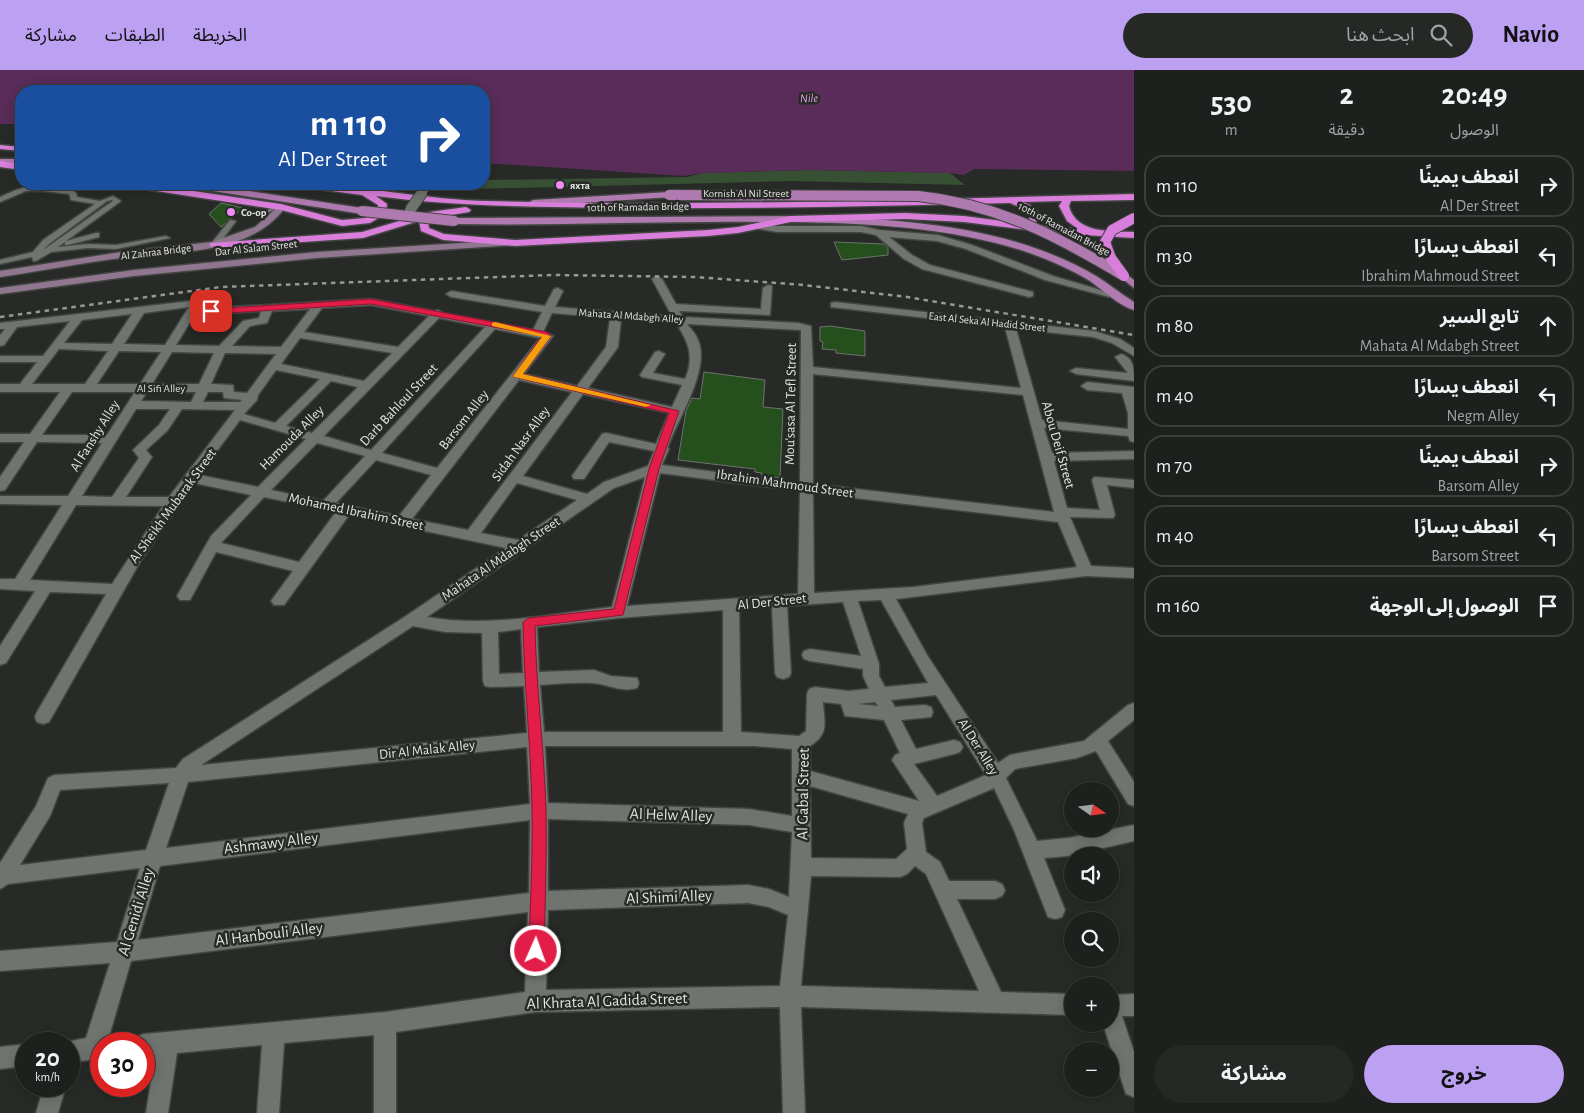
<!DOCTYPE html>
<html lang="ar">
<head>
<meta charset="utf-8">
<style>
  :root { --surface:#1d201c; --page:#252825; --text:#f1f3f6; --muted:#a0a3a3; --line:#3b3e3b; --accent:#bca0f2 }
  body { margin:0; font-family:"Alegreya Sans","Noto Sans Arabic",sans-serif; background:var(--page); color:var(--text); direction:rtl; height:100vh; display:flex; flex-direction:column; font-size:19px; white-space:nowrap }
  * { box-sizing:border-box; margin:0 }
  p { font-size:16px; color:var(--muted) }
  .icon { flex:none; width:28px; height:28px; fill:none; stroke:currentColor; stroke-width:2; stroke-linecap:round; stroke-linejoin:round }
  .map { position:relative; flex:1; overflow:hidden; direction:ltr }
  .sheet { display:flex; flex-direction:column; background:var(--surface); width:450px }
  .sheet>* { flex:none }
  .banner { position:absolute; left:15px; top:15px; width:475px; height:105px; border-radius:20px; box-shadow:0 2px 12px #0003,0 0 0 1px var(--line); direction:rtl; background:#1a4fa0; color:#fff; overflow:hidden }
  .needle { width:32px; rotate:104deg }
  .tools { position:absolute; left:1064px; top:712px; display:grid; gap:10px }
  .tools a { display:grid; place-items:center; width:55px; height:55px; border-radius:50%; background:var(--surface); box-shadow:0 2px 12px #0003,0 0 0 1px var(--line); font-size:25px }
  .speed { position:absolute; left:15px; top:962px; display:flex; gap:10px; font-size:25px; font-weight:700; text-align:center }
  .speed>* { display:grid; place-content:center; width:65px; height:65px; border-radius:50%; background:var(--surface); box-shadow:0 2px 12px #0003,0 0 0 1px var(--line); line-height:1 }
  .speed small { font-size:12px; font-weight:400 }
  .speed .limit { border:8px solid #d22; background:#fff; color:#111 }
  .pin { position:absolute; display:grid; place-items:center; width:42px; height:42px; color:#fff; margin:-21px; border-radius:10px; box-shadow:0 2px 8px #0006 }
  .me { position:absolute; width:55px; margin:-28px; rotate:2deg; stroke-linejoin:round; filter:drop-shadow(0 0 4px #0008) }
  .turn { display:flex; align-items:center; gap:18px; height:105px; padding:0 20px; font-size:22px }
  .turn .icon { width:65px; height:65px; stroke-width:2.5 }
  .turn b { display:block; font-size:35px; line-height:42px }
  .eta { display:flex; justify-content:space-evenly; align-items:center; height:85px; text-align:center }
  .eta b { font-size:30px; font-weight:700; line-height:35px }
  .primary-button { display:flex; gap:10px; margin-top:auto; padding:10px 20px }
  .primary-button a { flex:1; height:58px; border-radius:30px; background:var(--accent); color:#111; font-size:20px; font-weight:700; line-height:58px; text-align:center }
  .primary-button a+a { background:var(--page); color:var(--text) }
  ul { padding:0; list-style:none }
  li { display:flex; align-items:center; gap:15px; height:62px; margin:0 10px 8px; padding:0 10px; border:2px solid var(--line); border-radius:20px }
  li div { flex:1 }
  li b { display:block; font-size:19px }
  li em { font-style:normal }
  header { display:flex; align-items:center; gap:30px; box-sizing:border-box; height:70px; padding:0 25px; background:var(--accent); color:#111 }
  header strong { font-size:24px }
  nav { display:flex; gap:28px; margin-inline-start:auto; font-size:18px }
  .search { width:350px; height:45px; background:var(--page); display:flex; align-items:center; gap:12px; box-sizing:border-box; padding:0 18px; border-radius:28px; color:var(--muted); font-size:19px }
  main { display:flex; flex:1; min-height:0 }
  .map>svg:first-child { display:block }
  .green { fill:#375033 }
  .water { fill:#592c59 }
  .building { fill:#25501d; stroke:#6e726e }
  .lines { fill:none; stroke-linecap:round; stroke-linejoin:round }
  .lane-casing { stroke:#424542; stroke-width:3 }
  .street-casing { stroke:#424542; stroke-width:3 }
  .secondary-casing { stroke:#424542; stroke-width:3 }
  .primary-casing { stroke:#424542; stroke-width:3 }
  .highway-casing { stroke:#424542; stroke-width:3 }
  .lane { fill:#70746f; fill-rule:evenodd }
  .street { fill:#70746f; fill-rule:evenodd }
  .secondary { fill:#90778f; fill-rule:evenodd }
  .primary { fill:#af7aaf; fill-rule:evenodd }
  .highway { fill:#d97eda; fill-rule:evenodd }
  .rail { stroke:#979996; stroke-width:2.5; stroke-dasharray:4.5 4.5; stroke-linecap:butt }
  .street-bridge-far1-casing { stroke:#424542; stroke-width:9; stroke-linecap:butt }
  .street-bridge-casing { stroke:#424542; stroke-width:12; stroke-linecap:butt }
  .primary-bridge-casing { stroke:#424542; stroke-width:12; stroke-linecap:butt }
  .highway-bridge-casing { stroke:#424542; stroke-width:12; stroke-linecap:butt }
  .street-bridge-far1 { stroke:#70746f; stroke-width:8 }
  .street-bridge { stroke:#70746f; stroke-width:10 }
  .primary-bridge { stroke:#af7aaf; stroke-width:10 }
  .highway-bridge { stroke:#d97eda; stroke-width:10 }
  .route { fill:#e11d48; stroke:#92132f }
  .slow { fill:#f59e0b }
  .poi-dot { fill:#f28af3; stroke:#272a26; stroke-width:2 }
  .labels { text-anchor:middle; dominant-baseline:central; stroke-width:5; stroke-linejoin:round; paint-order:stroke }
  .far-poi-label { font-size:11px; font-weight:bold; fill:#e2e4e2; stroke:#272a26; text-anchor:start }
  .far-street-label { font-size:11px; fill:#e2e4e2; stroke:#272a26 }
  .far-water-label { font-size:12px; font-style:italic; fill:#eda7ed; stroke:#272a26 }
  .street-label { font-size:14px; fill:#e2e4e2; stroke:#272a26 }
  .near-street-label { font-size:16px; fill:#e2e4e2; stroke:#272a26 }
</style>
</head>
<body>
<header>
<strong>Navio</strong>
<div class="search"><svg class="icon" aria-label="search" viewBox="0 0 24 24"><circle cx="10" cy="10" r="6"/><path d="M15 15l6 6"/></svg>ابحث هنا</div>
<nav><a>الخريطة</a><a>الطبقات</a><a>مشاركة</a></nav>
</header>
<main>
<section class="sheet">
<div class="eta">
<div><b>20:49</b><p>الوصول</p></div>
<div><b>2</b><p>دقيقة</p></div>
<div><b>530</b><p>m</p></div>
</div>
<ul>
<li><svg class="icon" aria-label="right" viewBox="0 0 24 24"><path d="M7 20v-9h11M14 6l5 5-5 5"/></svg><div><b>انعطف يمينًا</b><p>Al Der Street</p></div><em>110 m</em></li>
<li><svg class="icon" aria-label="left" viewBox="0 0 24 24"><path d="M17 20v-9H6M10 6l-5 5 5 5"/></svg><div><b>انعطف يسارًا</b><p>Ibrahim Mahmoud Street</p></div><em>30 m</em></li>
<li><svg class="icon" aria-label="ahead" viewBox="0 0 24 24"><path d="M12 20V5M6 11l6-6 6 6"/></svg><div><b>تابع السير</b><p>Mahata Al Mdabgh Street</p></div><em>80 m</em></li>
<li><svg class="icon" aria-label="left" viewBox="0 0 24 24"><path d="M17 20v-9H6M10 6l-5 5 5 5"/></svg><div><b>انعطف يسارًا</b><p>Negm Alley</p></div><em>40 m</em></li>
<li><svg class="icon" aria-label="right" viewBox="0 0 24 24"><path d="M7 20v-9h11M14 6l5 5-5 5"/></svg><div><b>انعطف يمينًا</b><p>Barsom Alley</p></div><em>70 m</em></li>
<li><svg class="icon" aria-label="left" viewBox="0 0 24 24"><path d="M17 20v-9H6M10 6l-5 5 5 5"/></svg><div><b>انعطف يسارًا</b><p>Barsom Street</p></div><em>40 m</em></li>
<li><svg class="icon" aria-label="arrive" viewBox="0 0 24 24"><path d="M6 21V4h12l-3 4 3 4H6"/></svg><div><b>الوصول إلى الوجهة</b></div><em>160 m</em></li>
</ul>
<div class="primary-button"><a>خروج</a><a>مشاركة</a></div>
</section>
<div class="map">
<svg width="1134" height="1043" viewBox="0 0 1134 1043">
  <rect width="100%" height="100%" fill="#272a26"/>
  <path class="green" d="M810 100 950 103 965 115 791 111 474 119 476 114H484V110L687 107 703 103Z"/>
  <path class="water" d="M0 0H1134V101L974 99 964 105 950 103 810 100 703 103 684 106 484 93V21H21V54H0Z"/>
  <path class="building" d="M221 133 243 138 221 157 209 144Z
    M834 172 884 174 888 177V185L842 190Z
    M830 256 865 261V286L836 283V280L822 279 823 272 820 271V257Z
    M704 302 765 310 763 337 783 339 780 408 761 405 762 403 755 402V399L678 390 686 341 692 328 700 329Z"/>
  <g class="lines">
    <g class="lane-casing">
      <path id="lane" d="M26 117C41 116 64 115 76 123L77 127 100 131 113 126 121 131 66 171 96 163H99V167L68 175H65V172L58 177 88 174 116 175 166 166 170 168 116 179 88 178 51 182 36 191H33L32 187 0 194V190L33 182 43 170 95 134 71 130 69 124 43 121H26L0 132V127L16 120ZM112 130 113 131 43 180 49 174 107 131Z
        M276 135 281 136 263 146 258 145Z
        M230 150 236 151 217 177H211L210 175Z"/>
    </g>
    <g class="street-casing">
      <path id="street" d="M757 153 777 156H861L879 160 938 165 972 175 1053 206 1114 224 1109 227 1045 210 966 179 937 171 889 167 912 185 930 195 1033 222V226L1029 227 922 199 904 189 876 165 861 162H777L754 158V154Z
        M657 206 662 209 676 234 761 239 763 218 768 215 772 216 770 245 679 241 683 247 798 253 811 256 813 297 1021 318 1005 257 831 237V233L835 232 1094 261 1120 269 1134 278V286L1112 273 1093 267 1016 259 1042 350 1128 359V343L1122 323 1087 320 1081 316 1087 312 1134 317V372L1130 371 1128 366 1044 358 1052 383 1134 381V389L1054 391 1067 438 1100 440 1092 410 1094 407 1134 410V418L1107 415 1115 445 1113 448 1070 447 1091 496 1134 498V508L1086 506 896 529 927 585 998 693 1010 685 1084 671 1128 635 1134 633V650L1108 671 1134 712V736L1128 734 1096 681 1077 688 1015 699 1006 708 1037 771 1068 768 1134 755V771L1068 786 1044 788 1065 840 1062 847 1055 849 1048 847 1014 760 994 718 924 748 922 753 926 782 940 792 949 811H995L1002 814 1005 820 1002 826 995 829H957L1001 922 1072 924V945L801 937 805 1043H783L780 937 535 942 396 962V1043H374V965L284 973 279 1043H257L262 975 177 983 168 1043H146L155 985 144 986V974H134L136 967 144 964 385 942 525 922 528 842 131 891 108 970 110 974H101V989L69 992V974L61 973 86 968 110 893 0 901V881L117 872 140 798 8 814 0 819V793L36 736 48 708 54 705 176 698 183 689 406 546 506 478 349 445 284 535H274L271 531 293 501 216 482 190 530H180L177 526 211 466 251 425 194 413 140 492 49 652 43 654 37 652 35 647 37 642 106 524 50 522 6 593 0 595V576L35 521 0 519V509H15L62 435 0 434V426H68L102 373 37 372 5 420 0 421V407L24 372H0V364H30L60 322H0V314H20L37 292H0V286H43L70 251 17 257 4 275 0 276V265L5 259H0V253L208 229 215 233 213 238 371 229 434 241 438 240 443 243 533 260 542 242 451 227 446 224 451 221 545 236 554 219 558 218 563 221 555 237 672 246 652 209ZM371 235 429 246 398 277 304 262 322 238ZM200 236H204L203 242 211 244 261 241 259 248 243 251 219 276 176 275ZM189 237 165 275 124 274 144 243ZM310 239 281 277 232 276 250 256 267 253 272 241ZM552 243 610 248 606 277 577 316 524 304 553 266 543 262ZM132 244 112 274 64 273 82 250ZM439 248 485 257 371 380 324 366ZM621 249 676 253C688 271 695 287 685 309L653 303 665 284 659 281 655 282 640 305 642 307 682 315 672 337 588 318 618 277ZM687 254 801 260 800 413 662 395 669 379 668 377C678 348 711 299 698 270 696 264 691 259 687 254ZM495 259 540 268 437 398 382 383ZM300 268 392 283 364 311 281 294ZM59 279 108 281 85 314H32ZM119 281 161 282 140 314H97ZM172 282 214 283 199 314H152ZM225 283 276 284 247 323 234 322 233 315 211 314ZM276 300 320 309 275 353 244 344 257 330 258 325ZM813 304 1023 325 1054 442 813 414ZM519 310 572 322 468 460 412 449ZM331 311 358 317 312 363 286 356ZM72 322H135L107 365H42ZM147 322H196L191 332 141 331ZM208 322H223L224 328 242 330 240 332H203ZM583 324 669 343 656 374 606 363 602 364 572 406 574 409H584L609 372 654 381 648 396 604 412 587 424 523 406ZM136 339H170L159 355 133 380 139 388 112 427 82 426ZM182 339 235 340 169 427H126L152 387 146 380 167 361ZM240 350 306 369 258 417 199 405ZM317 373 365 386 323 431 271 420ZM376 390 431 405 399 446 336 433ZM660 403 800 421 798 524 627 536ZM645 407 612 537C551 544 488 558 427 547L614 418ZM517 413 577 430 518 470 481 463ZM813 423 1058 452 1077 497 913 517 814 523ZM264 427 336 442 299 492 221 473ZM76 435 163 436 112 514 30 510ZM881 530 928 613 885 617 879 606V594L858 531ZM843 532 861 586 810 579 804 581 802 585 804 589 810 591 863 599V606L869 619 848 621 815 617 809 619 807 624 806 661 799 666 741 662 739 539 772 537 775 603 777 607 783 609 789 607 791 603 787 536ZM723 540V662H544L540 615C557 614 574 612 591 613 607 613 619 623 637 618L639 613 637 608 611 606 594 600 539 602 537 557 618 548ZM413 556 445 562 482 563 483 611 485 616 491 617 524 616 527 663 201 695ZM521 559 523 603 499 604 498 562ZM936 625 986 705 937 726 914 694 954 684 960 682 963 677 960 672 954 670 916 679 901 650 931 647 933 642 931 637 925 635 895 637 891 630ZM823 632 841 634 845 646 884 650 900 683 895 685 892 690 919 731 810 701V676C830 663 824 653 823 632ZM875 632 878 636 858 634ZM545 676H755L792 679V746L749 739 548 733ZM527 677 530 734 166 778 188 712ZM169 713 146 780 20 795 50 746 60 720ZM810 716 908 744 904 753 907 779 896 789 811 788ZM548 749 749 755 792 762 789 827 769 819 748 815 548 821ZM530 750 529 823 138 870 160 796ZM915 796 926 804 979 921 801 916 811 806 900 807 907 804ZM748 833 769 837 788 845 780 916 546 920 548 840Z
        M1121 284C1134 288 1134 299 1134 311L1076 304 1070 301 1076 298 1128 303 1115 287Z
        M1134 924V946H1122L1134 982V1027L1126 1024 1103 954H1110V925Z
        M26 974V996L0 999V977Z
        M44 1016H66L58 1043H36Z"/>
    </g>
    <g class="secondary-casing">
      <path id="secondary" d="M281 134 286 137 284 139C248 186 175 181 121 188 81 193 40 201 0 207V201L121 182 212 172 255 157Z
        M511 170 514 171V175L317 188 134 206 0 224V218L134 200 317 182Z"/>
    </g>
    <g class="primary-casing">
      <path id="primary" d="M0 89H21V94L0 95Z
        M183 114H203L362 138 367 141 362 144 187 117Z
        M669 122 673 125 672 127 533 136 528 133 533 130Z
        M799 146C899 149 1007 154 1096 206 1109 214 1121 224 1134 232V240C1119 236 1103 220 1090 211 1062 194 1028 181 996 173 919 154 839 152 760 152 658 151 556 156 454 154L449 151 454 148Z
        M1124 203 1134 210V218L1119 206Z"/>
    </g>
    <g class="highway-casing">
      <path id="highway" d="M0 75 21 77V81L0 79Z
        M0 91 21 94V100L0 97Z
        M126 114H146L281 134 342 150 365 148 378 141V135L362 125 300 117 296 114C360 114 424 130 489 131 704 137 919 129 1134 124V130L1071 131 1069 136C1076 164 1112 161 1134 162V168L1051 163 964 152 905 149 791 152 738 163 708 166 515 176 443 170 421 161 419 151 363 168 214 178 209 175 211 173 362 162 430 142 466 137 471 140 469 142 428 149 429 158 444 164 515 170 708 160 738 157 791 146 905 143 964 146 1018 153 1028 151 1031 145 1024 139 1010 133C881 136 753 139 625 138 541 137 459 137 376 126L387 134 386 144 370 153 342 156 281 140 130 117ZM1062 131 1059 136 1067 151 1078 159 1034 155 1041 145 1030 135 1023 132Z"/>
    </g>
    <use href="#lane" class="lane"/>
    <use href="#street" class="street"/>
    <use href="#secondary" class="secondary"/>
    <use href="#primary" class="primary"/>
    <use href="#highway" class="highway"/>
    <path class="rail" d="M0 247 221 217 552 205 695 207 804 215 907 227 1134 265"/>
    <g class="street-bridge-far1-casing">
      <path id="street-bridge-far1" d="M421 124 425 118"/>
    </g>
    <g class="street-bridge-casing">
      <path id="street-bridge" d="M410 140 422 123"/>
    </g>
    <g class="primary-bridge-casing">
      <path id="primary-bridge" d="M669 125 918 126C997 134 1057 166 1124 206
        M362 141 454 151"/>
    </g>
    <g class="highway-bridge-casing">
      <path id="highway-bridge" d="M1124 206 1111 188 1105 172 1112 160 1134 148"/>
    </g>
    <use href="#street-bridge-far1" class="street-bridge-far1"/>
    <use href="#street-bridge" class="street-bridge"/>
    <use href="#primary-bridge" class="primary-bridge"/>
    <use href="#highway-bridge" class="highway-bridge"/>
  </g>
  <path class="route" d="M371 229 547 262 551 266 523 304 679 341 659 399 623 545 535 556C536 617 544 678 546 739 547 786 545 834 544 881L542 886 536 888 531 886 529 881C530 834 533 786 532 739 531 677 524 615 523 552L529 548 614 539 649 399 669 343 514 307 513 306 542 266 371 234 211 244 207 241 211 239Z"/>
  <path class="slow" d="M495 252 551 266 523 304 651 335 646 337 514 307 513 306 542 267 492 256V253Z"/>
  <g class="poi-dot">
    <circle cx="560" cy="115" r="5"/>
    <circle cx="231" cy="142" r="5"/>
  </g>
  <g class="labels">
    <g class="far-poi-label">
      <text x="570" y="115">яхта</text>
      <text x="241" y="142">Co-op</text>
    </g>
    <g class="far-street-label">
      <text x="746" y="123">Kornish Al Nil Street</text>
      <text transform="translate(638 137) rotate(-1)">10th of Ramadan Bridge</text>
      <text transform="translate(1064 159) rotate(28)">10th of Ramadan Bridge</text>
      <text transform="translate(256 178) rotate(-6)">Dar Al Salam Street</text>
      <text transform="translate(156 182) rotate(-7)">Al Zahraa Bridge</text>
      <text transform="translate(631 246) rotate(4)">Mahata Al Mdabgh Alley</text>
      <text transform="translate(987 252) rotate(6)">East Al Seka Al Hadid Street</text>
      <text x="161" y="318">Al Sifi Alley</text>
    </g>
    <g class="far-water-label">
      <text transform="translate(809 28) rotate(-1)">Nile</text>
    </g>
    <g class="street-label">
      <text transform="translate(791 334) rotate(-89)">Mou'sasa Al Tefl Street</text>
      <text transform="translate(399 335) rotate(-47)">Darb Bahloul Street</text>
      <text transform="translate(464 350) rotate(-52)">Barsom Alley</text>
      <text transform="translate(95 366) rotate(-58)">Al Fanshy Alley</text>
      <text transform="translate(292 368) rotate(-45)">Hamouda Alley</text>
      <text transform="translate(521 374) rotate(-54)">Sidah Nasr Alley</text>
      <text transform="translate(1058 375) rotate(74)">Abou Deif Street</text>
      <text transform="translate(785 414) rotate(8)">Ibrahim Mahmoud Street</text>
      <text transform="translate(173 436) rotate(-54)">Al Sheikh Mubarak Street</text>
      <text transform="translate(356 442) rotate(12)">Mohamed Ibrahim Street</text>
      <text transform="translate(501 489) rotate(-34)">Mahata Al Mdabgh Street</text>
      <text transform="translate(772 532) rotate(-6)">Al Der Street</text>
      <text transform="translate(978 677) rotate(58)">Al Der Alley</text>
      <text transform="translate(427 680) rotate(-6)">Dir Al Malak Alley</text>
    </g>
    <g class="near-street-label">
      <text transform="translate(803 724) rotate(-89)">Al Gabal Street</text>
      <text transform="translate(671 745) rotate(2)">Al Helw Alley</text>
      <text transform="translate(271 773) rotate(-7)">Ashmawy Alley</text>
      <text transform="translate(669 827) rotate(-2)">Al Shimi Alley</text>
      <text transform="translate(136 842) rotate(-73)">Al Genidi Alley</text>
      <text transform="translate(269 864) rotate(-7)">Al Hanbouli Alley</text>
      <text transform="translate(607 931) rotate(-2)">Al Khrata Al Gadida Street</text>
    </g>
  </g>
</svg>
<div class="tools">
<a><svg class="needle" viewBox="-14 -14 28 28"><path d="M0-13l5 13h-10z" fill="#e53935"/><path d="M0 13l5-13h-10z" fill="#a0a3a3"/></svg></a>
<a><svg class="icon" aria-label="sound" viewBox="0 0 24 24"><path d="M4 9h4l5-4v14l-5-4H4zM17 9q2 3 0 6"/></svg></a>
<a><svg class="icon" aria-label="search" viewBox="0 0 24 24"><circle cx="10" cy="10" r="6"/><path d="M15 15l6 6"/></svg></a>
<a>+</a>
<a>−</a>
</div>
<div class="speed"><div>20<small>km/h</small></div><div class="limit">30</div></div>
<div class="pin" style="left:211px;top:241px;background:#d93025"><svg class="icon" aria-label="arrive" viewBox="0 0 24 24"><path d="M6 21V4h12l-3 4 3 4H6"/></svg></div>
<svg class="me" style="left:536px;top:881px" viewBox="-20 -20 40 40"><circle r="17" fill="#e11d48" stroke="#fff" stroke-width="3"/><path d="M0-11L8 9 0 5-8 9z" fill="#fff"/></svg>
<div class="banner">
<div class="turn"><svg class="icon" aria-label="right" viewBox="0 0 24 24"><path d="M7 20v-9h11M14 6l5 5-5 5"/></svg><div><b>110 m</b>Al Der Street</div></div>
</div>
</div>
</main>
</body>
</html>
